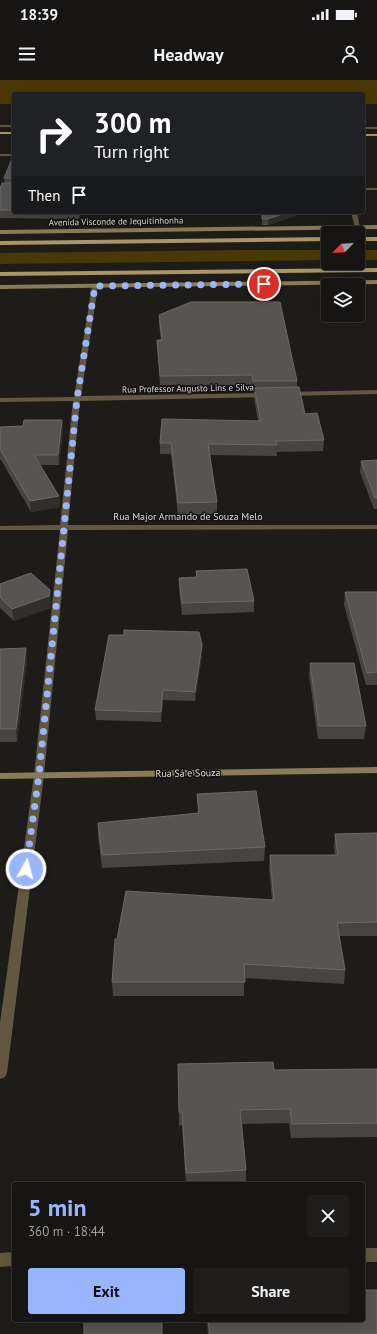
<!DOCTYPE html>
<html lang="en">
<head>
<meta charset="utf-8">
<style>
  :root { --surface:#161513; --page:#1f1e1c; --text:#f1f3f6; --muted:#9e9fa0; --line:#353433; --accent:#99b5fd }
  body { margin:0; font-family:"PT Sans",sans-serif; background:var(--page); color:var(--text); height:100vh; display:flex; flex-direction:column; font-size:15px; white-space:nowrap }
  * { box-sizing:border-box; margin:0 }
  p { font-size:13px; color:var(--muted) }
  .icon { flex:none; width:22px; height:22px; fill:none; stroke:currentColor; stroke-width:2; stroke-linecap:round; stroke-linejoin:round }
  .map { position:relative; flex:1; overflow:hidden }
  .panel { position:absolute; left:12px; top:1102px; width:353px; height:140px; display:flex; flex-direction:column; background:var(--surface); border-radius:4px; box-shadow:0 4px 16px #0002,0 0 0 1px var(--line) }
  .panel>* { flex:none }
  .banner { position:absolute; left:12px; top:12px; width:353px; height:122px; border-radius:4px; box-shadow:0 4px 16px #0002,0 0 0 1px var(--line); background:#202124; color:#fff; overflow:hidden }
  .needle { width:26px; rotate:245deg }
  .tools { position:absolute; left:321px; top:146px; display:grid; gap:8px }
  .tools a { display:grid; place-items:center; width:44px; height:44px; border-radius:4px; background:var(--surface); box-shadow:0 4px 16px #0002,0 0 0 1px var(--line); font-size:20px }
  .pin { position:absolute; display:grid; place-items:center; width:34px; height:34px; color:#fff; margin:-17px; border:2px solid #fff; border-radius:50%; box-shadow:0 1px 4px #0007 }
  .me { position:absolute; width:44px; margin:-22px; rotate:7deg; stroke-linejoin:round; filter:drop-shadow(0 0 3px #0008) }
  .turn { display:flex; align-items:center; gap:14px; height:84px; padding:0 16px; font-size:18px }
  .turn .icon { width:52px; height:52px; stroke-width:2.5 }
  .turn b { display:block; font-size:28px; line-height:34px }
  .then { display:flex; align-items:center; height:38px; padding:0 16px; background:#0003; gap:8px; font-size:15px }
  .round { display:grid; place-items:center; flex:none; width:42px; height:42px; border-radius:4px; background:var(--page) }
  .head { display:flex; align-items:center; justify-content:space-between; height:68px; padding:0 16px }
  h1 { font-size:24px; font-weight:700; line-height:30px; color:var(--accent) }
  .primary-button { display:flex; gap:8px; margin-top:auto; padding:8px 16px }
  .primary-button a { flex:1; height:46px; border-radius:4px; background:var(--accent); color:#111; font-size:16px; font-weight:700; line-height:46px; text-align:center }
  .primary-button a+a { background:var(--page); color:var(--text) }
  .status { display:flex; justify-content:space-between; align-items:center; height:28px; padding:0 20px; background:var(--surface); direction:ltr }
  .status svg { height:11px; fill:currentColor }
  header { display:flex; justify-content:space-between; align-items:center; height:52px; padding:0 16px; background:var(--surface); font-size:18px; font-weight:700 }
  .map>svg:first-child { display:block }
  .water { fill:#4a3806 }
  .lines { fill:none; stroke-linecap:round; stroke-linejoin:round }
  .street { fill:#625840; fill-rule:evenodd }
  .secondary { fill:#8b7a54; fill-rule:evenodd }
  .primary { fill:#aa9563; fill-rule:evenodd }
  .wall { fill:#474542 }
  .shaded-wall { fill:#302e2b }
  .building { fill:#575553; stroke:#6c6a68 }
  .route { stroke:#99b5fd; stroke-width:7; stroke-dasharray:0 12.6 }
  .labels { text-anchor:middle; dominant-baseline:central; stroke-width:3; stroke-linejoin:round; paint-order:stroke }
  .far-street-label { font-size:9px; fill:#dcdbd9; stroke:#141310 }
  .street-label { font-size:10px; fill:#dcdbd9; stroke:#141310 }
</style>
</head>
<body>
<div class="status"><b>18:39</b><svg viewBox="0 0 49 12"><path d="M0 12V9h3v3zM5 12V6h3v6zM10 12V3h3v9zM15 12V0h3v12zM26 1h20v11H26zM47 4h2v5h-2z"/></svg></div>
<header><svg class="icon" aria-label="menu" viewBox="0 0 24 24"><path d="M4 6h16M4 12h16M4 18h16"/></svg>Headway<svg class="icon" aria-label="person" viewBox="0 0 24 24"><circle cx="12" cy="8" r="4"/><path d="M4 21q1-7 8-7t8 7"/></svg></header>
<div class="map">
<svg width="377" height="1254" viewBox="0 0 377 1254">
  <rect width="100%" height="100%" fill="#1d1c19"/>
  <path class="water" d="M0 0H377V24H363V14H14V24H0Z
    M240 170H328V180L0 184V173Z
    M358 170H377V180H358Z"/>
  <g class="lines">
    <path class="street" d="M0 45H14V47H0Z
      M363 47H377V49H363Z
      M0 74H14V76H0Z
      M363 108H377V110H363Z
      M351 132H357L360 149 355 148Z
      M95 204 98 206 81 316 268 313 271 315 268 317 80 321 68 445H377V449L68 450 44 695 7 993 5 997 0 999V943L34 695 60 450H0V446L60 445 73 321 0 322V318L74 317 92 206Z
      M377 310V314L288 316 285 314 288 312Z
      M363 1168H377V1182H363Z
      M14 1172V1186L0 1187V1173Z"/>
    <path class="secondary" d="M377 145V149L0 154V150Z
      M377 200V204L0 209V205Z
      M377 687V693L0 699V693Z"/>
    <path class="primary" d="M0 52H14V54H0Z
      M363 54H377V56H363Z
      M328 157V161L0 165V161Z
      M358 157H377V161H358Z
      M377 188V192L0 196V192Z"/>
  </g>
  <path class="wall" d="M14 74V132H80L79 139 0 138V109L5 103 4 98Z
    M262 132H306L268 145H262Z
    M159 235 297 301V307L305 334 324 360 323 371 277 372V376L210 375 217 422V434L178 435 171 374H160V363L258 341 254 318V311H253L251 305H160L157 260H161L159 244Z
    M0 347 63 350 59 385H40L59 416 60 427 31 432 1 380H0Z
    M377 380V429H374L360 392 361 381Z
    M196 491 254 521V532L182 535 179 509V498H196Z
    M0 504 50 510 51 522 50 528 14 541 0 528Z
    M345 512H377V605H366L344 525Z
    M202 565V575L195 621 163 620 161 642 96 640 95 630Z
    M0 569 27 580 17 662H0Z
    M310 583 366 646 364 659H318L309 595Z
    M197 714 265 767 264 781 102 788 98 756V743L198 734Z
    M377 753V856H339L345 890 344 904 244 898V916H113L112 902 117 859 272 820 269 789 270 775H335L334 767 335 754Z
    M178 984 274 990 377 989V1057L291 1058 289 1043 242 1044 246 1090V1104H186L182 1045 179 1046Z
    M207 1240H363L377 1254H208Z"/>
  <path class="shaded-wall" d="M79 132H80L79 139Z
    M288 132H306L268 145V139Z
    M62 340 63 350 59 385 58 375Z
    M59 416 60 427 31 432 30 421Z
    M50 510 51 522 50 528 14 541 12 529Z
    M202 565V575L195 621V612Z
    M26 568 27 580 17 662 16 649Z
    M163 610V620L161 642V632Z"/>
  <path class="building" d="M14 74V99L13 98H4Z
    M2 103H14V130H0V109Z
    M262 132H288L268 139H262Z
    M191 222H280L297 301H253L252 295 160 296 157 260H162L159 235Z
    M299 307 305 334 317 333 324 360 275 361 277 365 208 364 217 422 178 423 171 363H160L162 339 261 341 254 308Z
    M24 340H62L58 375H34L59 416 30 421 0 369V347L23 346Z
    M377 380V418H375L361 381Z
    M247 489 254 521 182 523 179 498 197 497 196 491Z
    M31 493 50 510 49 516 12 529 0 517V504Z
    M345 512H377V592L367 593Z
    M124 550 199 552 202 565 195 612 163 610 161 632 95 630 109 555H124Z
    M26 568 16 649H0V569Z
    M310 583H354L366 646H319Z
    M256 711 265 767 102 775 98 743 199 733 197 714Z
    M377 753V842L337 843 345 890 244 884 245 902H112L115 859H117L126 811 274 820 270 775H338L335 754Z
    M273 982 274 990 377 989V1043L292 1044 290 1029 240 1030 246 1090 186 1093 182 1032H179L178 984Z
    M363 1210H377V1254H210L208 1240H363Z
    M84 1240H162V1254H84Z"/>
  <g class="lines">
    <path class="route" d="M26 789 39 695 77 319 95 206 264 204"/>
  </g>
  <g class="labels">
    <g class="far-street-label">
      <text transform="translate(116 141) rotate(-1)">Avenida Visconde de Jequitinhonha</text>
      <text transform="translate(188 308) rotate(-1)">Rua Professor Augusto Lins e Silva</text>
    </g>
    <g class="street-label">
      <text x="188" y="436">Rua Major Armando de Souza Melo</text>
      <text transform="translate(188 693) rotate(-1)">Rua Sá e Souza</text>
    </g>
  </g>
</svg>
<div class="tools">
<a><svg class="needle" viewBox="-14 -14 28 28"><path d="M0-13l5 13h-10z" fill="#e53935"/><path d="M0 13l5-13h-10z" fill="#9e9fa0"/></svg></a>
<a><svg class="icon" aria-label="layers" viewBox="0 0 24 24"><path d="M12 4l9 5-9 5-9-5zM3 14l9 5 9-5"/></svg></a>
</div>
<div class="pin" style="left:264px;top:204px;background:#d93025"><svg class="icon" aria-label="arrive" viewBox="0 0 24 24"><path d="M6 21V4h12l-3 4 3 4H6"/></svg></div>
<svg class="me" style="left:26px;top:789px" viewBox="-20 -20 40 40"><circle r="17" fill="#99b5fd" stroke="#fff" stroke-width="3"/><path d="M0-11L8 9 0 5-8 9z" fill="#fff"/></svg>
<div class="banner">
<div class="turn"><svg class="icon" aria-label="right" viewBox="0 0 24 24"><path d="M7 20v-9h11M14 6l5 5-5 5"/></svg><div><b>300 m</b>Turn right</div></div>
<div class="then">Then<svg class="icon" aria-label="arrive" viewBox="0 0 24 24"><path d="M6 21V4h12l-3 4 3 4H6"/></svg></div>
</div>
<section class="panel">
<div class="head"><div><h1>5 min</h1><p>360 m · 18:44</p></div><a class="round"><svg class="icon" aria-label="close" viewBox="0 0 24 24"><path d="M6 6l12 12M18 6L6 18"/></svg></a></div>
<div class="primary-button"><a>Exit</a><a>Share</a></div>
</section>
</div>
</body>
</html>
